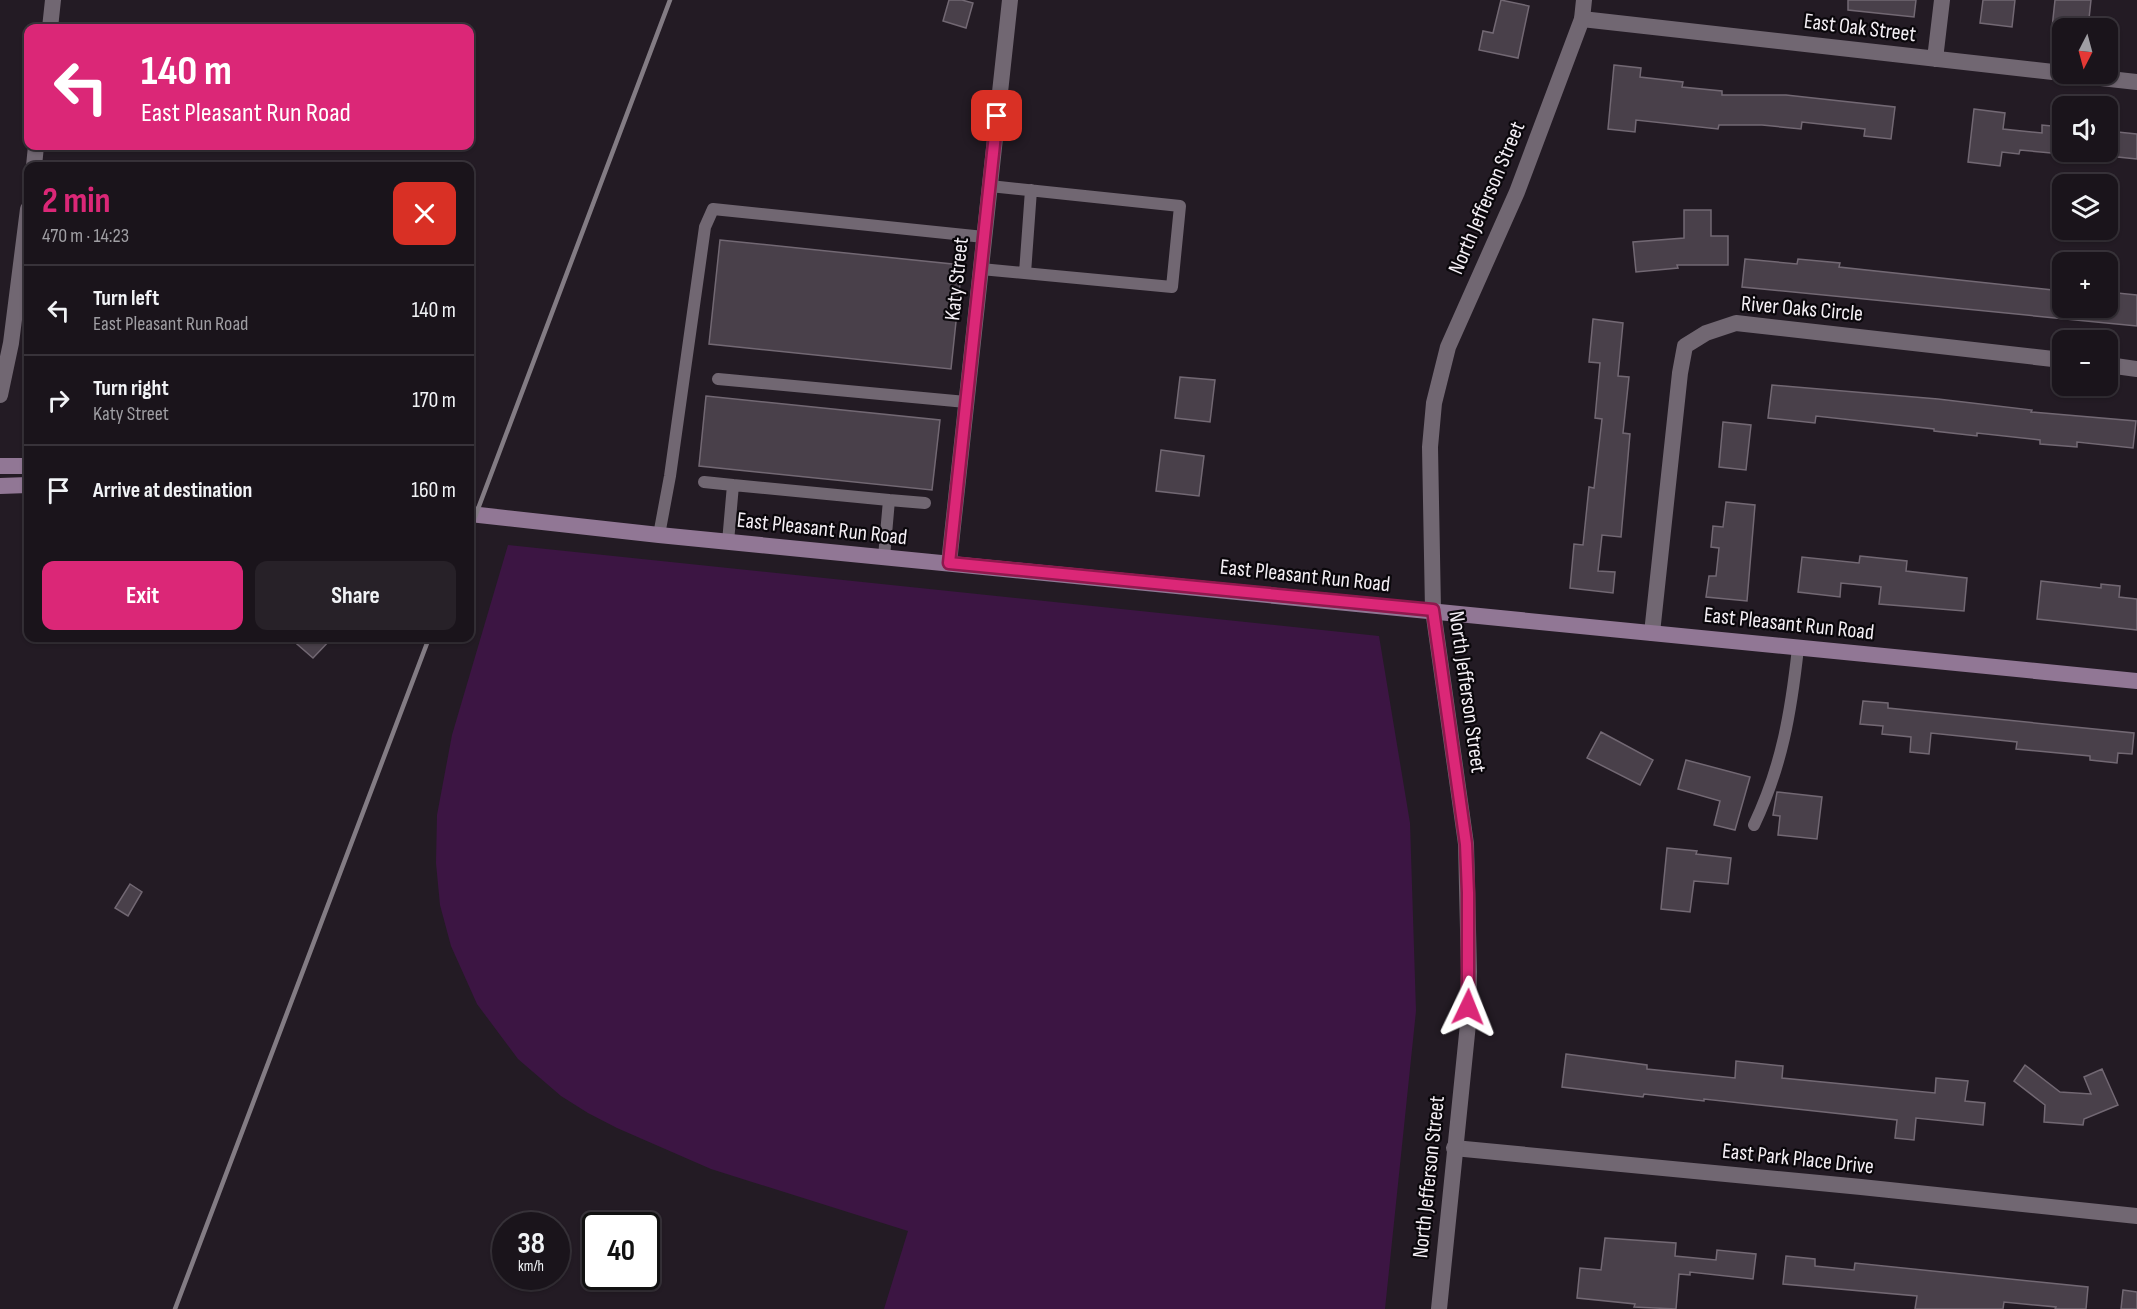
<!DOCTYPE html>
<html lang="en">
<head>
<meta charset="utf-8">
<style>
  :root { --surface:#1a141b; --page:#272128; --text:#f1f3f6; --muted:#9f9ea3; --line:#38333a; --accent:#db2777 }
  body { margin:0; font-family:"Sofia Sans Condensed",sans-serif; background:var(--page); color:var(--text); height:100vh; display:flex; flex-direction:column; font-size:22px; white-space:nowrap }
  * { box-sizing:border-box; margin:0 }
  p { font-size:20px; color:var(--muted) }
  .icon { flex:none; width:33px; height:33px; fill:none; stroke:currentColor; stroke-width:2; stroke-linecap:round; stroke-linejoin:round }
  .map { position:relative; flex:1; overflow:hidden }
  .drawer { position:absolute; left:24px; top:162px; width:450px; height:480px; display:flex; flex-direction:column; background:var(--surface); border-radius:12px; box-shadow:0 2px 4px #0004,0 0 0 2px var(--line) }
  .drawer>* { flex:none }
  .banner { position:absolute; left:24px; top:24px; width:450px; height:126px; border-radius:12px; box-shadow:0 2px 4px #0004,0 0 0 2px var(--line); background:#db2777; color:#fff; overflow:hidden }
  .needle { width:39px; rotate:186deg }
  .fabs { position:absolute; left:2052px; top:18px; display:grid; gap:12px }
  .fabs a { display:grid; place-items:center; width:66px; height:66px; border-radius:12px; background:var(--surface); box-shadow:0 2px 4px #0004,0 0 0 2px var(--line); font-size:30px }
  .speed { position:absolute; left:492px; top:1212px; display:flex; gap:12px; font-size:30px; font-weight:700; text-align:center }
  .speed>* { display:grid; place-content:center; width:78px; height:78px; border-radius:50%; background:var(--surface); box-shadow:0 2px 4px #0004,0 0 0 2px var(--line); line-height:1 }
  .speed small { font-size:15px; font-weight:400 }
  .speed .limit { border:3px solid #111; border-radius:9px; background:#fff; color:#111 }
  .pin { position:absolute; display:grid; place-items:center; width:51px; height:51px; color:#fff; margin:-26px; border-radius:12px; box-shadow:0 3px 9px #0006 }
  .me { position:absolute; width:66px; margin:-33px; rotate:2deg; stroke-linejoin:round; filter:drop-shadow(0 0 4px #0008) }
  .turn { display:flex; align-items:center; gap:21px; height:126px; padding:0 18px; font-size:27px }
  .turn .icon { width:78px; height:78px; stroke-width:2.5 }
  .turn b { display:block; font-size:42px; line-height:51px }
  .round { display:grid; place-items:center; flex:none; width:63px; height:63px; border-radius:12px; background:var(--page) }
  .head { display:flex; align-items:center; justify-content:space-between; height:102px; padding:0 18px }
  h1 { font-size:36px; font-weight:700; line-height:45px; color:var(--accent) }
  .primary-button { display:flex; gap:12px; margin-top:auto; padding:12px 18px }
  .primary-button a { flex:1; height:69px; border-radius:12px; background:var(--accent); color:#fff; font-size:24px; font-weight:700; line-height:69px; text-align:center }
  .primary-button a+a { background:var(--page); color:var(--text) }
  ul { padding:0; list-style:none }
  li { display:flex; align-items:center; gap:18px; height:90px; padding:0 18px; border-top:2px solid var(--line) }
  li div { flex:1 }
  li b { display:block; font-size:22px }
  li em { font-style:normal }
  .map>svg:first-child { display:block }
  .green { fill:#3c1543 }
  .building { fill:#49404a; stroke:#726873; stroke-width:1.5 }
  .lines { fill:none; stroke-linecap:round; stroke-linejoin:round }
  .service { stroke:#716772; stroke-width:12 }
  .minor { stroke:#716772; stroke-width:16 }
  .tertiary { stroke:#716772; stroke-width:16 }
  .secondary { stroke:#917795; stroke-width:16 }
  .rail { stroke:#837c84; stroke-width:4.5 }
  .route-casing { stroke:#8e194d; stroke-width:15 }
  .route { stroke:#db2777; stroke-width:10 }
  .labels { text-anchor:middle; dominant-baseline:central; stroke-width:4.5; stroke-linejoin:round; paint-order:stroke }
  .street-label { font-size:22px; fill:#f4eff5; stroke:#0a070b }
</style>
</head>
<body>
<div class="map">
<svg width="2137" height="1309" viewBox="0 0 2137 1309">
  <rect width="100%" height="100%" fill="#231b24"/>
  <path class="green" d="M508 545 1379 636 1410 823 1416 1011 1385 1309H884L908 1231 711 1169 617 1128 588 1113 561 1096 518 1059 477 1004 451 946 440 905 436 863 437 815 452 735Z"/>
  <path class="building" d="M949 0H962L973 3 966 28 943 21Z
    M1501 0 1529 6 1518 58 1479 50 1483 31 1493 33Z
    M1848 0H1916L1914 17 1848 10Z
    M1983 0H2015L2012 27 1980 23Z
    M2055 0H2091L2088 28H2052Z
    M1614 65 1641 68 1640 77 1683 82 1682 87 1722 91V95H1786L1895 107 1891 139 1864 136 1865 129 1802 122 1801 129 1762 125H1719L1718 129 1636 120 1635 132 1608 129Z
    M1974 109 2005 113 2003 129 2042 133V125L2062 127V154L2020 150 2019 154 2002 152 2000 166 1968 162Z
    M2108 131 2137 134V159L2108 156Z
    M1684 210H1711V236H1728V265H1677L1678 268 1636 272 1633 242 1684 238Z
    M720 240 962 265 951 369 709 344Z
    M1745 259 1797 264 1798 259 1840 263 1839 267 2062 291V308H2108V292L2137 295V326L1742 287Z
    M1593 319 1623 323 1618 376 1629 377 1623 433 1630 434 1621 537 1602 535 1598 571 1615 572 1613 593 1570 588 1574 544 1583 545 1589 487 1594 488 1602 419 1595 418 1600 363 1589 362Z
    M1180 377 1215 380 1210 422 1175 418Z
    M1772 385 1938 399 2032 410 2031 412 2136 421 2133 448 2077 442V447L2040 444V440L1977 433V436L1934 431V429L1816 416 1815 423 1768 418Z
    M706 396 940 420 932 490 699 466Z
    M1723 422 1751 425 1746 470 1719 467Z
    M1161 450 1204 456 1199 496 1156 491Z
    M1726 502 1755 505 1747 601 1706 597 1709 576H1716L1719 548 1711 547 1713 526 1723 527Z
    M1860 556 1907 561 1906 571 1967 578 1964 611 1879 604 1881 587 1841 583 1840 597 1798 592 1802 557 1859 563Z
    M2041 581 2101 588V584L2120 586 2119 597 2137 599V630L2037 619Z
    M290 638H332L313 658Z
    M1863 701 1888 703V708L2134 733 2132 754 2118 753 2117 763 2090 760V756L2016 749 2017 742 1931 733 1929 754 1910 752 1911 737 1882 734 1883 726 1860 724Z
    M1601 732 1653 760 1640 785 1587 758Z
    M1686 760 1750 777 1735 830 1714 825 1720 801 1678 789Z
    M1777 792 1822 797 1817 839 1778 835 1780 816 1773 815Z
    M1667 848 1697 851 1696 854 1731 858 1728 884 1694 881 1690 912 1661 909Z
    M130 884 142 892 128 916 115 908Z
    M1566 1054 1647 1065V1069L1735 1078 1736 1061 1783 1066 1782 1078 1935 1093 1936 1078 1968 1081 1965 1101 1985 1103 1983 1125 1916 1118 1914 1140 1895 1138 1897 1120 1704 1099V1101L1644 1094 1643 1097 1562 1087Z
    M2025 1065 2060 1092 2091 1094 2084 1077 2102 1069 2118 1105 2084 1119 2083 1125 2044 1122 2045 1105 2014 1081Z
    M1605 1238 1676 1243 1675 1256 1716 1260 1717 1250 1756 1254 1753 1279 1690 1272V1275L1679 1274 1676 1309 1634 1307 1635 1304 1577 1298 1580 1268 1601 1270Z
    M1786 1256 1815 1259V1266L1854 1270 1855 1263 2088 1287 2086 1309H2055L2056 1307 2004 1302 2003 1309H1915L1917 1296 1783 1284Z
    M2123 1290 2137 1292V1309H2121Z"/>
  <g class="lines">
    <path class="service" d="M981 269 1172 287 1180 206 990 186
      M1025 273 1031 190
      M718 379 966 402
      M704 482 733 485
      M889 500 925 503
      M659 535 670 476 705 227 713 209 984 237
      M728 542 733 485 889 500 884 557
      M1754 825C1782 766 1791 712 1798 648"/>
    <path class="minor" d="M1582 19 2062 73
      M1935 59 1942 0
      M2065 74 2137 82
      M2108 365 2137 369
      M949 563 1010 0
      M1652 633 1680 373 1685 346 1706 333 1736 323 2062 360
      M1454 1148 1861 1187 2137 1216"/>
    <path class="tertiary" d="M50 28 53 0
      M34 166 36 146
      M0 395 11 343 28 209
      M1439 1309 1468 1024 1469 972 1466 844 1433 610 1430 447 1434 403 1448 347 1517 192 1582 19 1584 0"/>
    <path class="secondary" d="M0 466H28
      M0 486 28 485
      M470 514 659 535 2137 681"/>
    <path class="rail" d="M470 530 670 0
      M175 1309 429 638"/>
  </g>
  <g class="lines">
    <g class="route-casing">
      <path id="route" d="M997 116 949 563 1433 610 1466 844 1468 893V1007"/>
    </g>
    <use href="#route" class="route"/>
  </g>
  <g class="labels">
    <g class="street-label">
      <text transform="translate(1860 28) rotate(7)">East Oak Street</text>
      <text transform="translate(1487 198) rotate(-67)">North Jefferson Street</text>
      <text transform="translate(957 279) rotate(-84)">Katy Street</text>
      <text transform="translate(1802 309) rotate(5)">River Oaks Circle</text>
      <text transform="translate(822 529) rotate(6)">East Pleasant Run Road</text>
      <text transform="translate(1305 576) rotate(6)">East Pleasant Run Road</text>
      <text transform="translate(1789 624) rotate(6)">East Pleasant Run Road</text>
      <text transform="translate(1467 692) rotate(82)">North Jefferson Street</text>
      <text transform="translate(1798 1159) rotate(6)">East Park Place Drive</text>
      <text transform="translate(1429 1177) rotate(-84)">North Jefferson Street</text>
    </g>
  </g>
</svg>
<div class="fabs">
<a><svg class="needle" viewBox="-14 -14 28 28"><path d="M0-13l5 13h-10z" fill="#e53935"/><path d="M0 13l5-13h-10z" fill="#9f9ea3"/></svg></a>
<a><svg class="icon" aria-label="sound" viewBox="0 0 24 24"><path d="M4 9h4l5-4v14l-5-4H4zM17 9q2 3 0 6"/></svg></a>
<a><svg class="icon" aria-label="layers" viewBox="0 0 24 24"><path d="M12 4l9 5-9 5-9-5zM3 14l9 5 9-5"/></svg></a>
<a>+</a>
<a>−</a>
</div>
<div class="speed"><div>38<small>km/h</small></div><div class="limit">40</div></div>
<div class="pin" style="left:997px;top:116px;background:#d93025"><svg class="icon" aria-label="arrive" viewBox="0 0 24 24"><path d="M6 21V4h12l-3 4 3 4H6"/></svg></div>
<svg class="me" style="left:1468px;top:1007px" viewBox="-20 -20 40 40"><path d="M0-17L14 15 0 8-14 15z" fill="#db2777" stroke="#fff" stroke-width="4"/></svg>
<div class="banner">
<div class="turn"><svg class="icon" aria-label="left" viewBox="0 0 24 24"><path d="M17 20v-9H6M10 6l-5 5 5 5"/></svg><div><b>140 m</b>East Pleasant Run Road</div></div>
</div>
<section class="drawer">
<div class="head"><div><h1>2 min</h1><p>470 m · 14:23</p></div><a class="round" style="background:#d93025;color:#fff"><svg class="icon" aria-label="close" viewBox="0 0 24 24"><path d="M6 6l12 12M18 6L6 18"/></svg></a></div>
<ul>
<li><svg class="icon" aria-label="left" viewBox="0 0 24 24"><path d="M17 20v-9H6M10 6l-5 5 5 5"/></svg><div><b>Turn left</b><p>East Pleasant Run Road</p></div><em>140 m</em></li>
<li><svg class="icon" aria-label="right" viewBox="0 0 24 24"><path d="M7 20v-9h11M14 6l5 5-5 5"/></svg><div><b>Turn right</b><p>Katy Street</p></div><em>170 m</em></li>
<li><svg class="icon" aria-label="arrive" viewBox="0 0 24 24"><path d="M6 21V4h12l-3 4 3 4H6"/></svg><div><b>Arrive at destination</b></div><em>160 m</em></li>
</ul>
<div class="primary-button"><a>Exit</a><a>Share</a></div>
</section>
</div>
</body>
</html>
